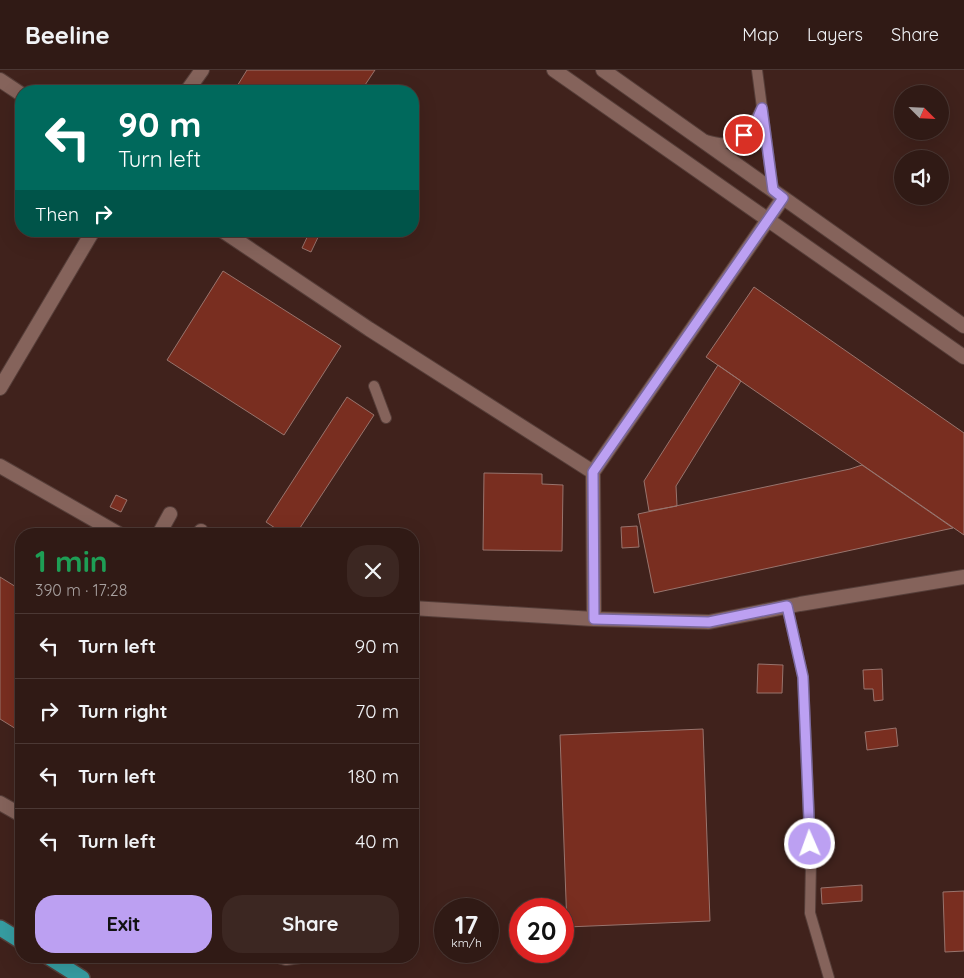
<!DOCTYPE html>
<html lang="en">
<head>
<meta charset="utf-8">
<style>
  :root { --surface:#301a15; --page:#3c2722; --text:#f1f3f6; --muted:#a8a1a0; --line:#4b3834; --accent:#bca0f2 }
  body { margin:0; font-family:Quicksand,sans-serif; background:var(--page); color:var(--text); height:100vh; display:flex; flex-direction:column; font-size:19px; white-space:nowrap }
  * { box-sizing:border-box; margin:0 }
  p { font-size:16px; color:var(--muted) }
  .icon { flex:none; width:28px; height:28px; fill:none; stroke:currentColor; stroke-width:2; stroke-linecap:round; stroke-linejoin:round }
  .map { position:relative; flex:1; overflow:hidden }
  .drawer { position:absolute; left:15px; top:458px; width:404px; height:435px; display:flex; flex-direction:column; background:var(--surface); border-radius:20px; box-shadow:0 5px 20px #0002,0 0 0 1px var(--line) }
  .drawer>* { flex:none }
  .hud { position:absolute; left:15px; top:15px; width:404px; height:152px; border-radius:20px; box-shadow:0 5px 20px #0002,0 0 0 1px var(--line); background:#00695c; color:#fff; overflow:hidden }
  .needle { width:32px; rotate:114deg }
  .tools { position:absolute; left:894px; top:15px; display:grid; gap:10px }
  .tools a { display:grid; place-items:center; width:55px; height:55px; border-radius:50%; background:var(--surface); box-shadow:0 5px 20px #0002,0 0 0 1px var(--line); font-size:25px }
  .speed { position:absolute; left:434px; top:828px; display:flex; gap:10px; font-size:25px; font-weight:700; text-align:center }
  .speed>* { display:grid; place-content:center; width:65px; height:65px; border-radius:50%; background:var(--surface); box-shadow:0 5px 20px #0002,0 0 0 1px var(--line); line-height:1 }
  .speed small { font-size:12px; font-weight:400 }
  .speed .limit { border:8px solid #d22; background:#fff; color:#111 }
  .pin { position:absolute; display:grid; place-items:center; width:42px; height:42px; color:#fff; margin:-21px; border:2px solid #fff; border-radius:50%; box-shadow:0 1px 5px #0007 }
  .me { position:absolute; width:55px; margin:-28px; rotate:358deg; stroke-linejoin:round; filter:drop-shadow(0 0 4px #0008) }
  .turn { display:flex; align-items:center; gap:18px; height:105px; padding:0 20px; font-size:22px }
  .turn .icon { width:65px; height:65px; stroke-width:2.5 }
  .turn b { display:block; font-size:35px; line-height:42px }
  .then { display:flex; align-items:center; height:48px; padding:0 20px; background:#0003; gap:10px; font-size:19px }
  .round { display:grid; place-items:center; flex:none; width:52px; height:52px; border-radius:20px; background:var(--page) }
  .summary { display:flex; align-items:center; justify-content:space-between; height:85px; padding:0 20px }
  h1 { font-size:30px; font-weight:800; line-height:38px; color:#1e9e55 }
  .cta { display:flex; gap:10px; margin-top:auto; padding:10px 20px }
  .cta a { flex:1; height:58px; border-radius:20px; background:var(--accent); color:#111; font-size:20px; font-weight:800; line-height:58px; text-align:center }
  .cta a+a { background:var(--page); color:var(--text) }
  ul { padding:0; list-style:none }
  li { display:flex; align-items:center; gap:15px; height:65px; padding:0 20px; border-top:1px solid var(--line) }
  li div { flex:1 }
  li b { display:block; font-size:19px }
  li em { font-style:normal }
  header { display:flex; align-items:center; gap:30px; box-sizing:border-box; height:70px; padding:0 25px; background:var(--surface); border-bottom:1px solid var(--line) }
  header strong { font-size:24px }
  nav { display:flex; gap:28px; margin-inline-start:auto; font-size:18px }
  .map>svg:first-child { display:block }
  .building { fill:#792e20; stroke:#98746d }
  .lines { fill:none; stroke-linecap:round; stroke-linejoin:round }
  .service-casing { stroke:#563e39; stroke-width:12 }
  .minor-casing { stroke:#563e39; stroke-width:16 }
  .motorway-casing { stroke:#563e39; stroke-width:18 }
  .service { stroke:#85635b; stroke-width:10 }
  .minor { stroke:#85635b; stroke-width:14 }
  .motorway { stroke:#369da2; stroke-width:15 }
  .route-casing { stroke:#7a689d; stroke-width:12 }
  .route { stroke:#bca0f2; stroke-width:9 }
</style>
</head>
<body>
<header>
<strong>Beeline</strong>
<nav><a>Map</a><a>Layers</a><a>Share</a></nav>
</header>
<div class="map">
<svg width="964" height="908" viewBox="0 0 964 908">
  <rect width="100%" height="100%" fill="#40221c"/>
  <path class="building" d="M247 0H375L361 21H234Z
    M310 161H321L311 182 302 178Z
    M223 201 341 276 284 365 167 290Z
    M754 217 964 363V465L706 287Z
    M718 295 741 311 676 416 677 436 649 441 644 411Z
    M347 327 374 345 296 464H284L266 452Z
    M862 395 953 458 654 523 638 444 850 399Z
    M484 403 542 404V414L563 415 562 481 483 480Z
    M116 425 127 430 121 442 110 437Z
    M637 456 639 477 622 478 621 457Z
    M0 507 21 520V662L0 649Z
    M758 594 783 595 782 623H757Z
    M882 599 883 630 874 631 873 619H864L863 600Z
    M896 658 898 676 867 680 865 662Z
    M703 659 710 851 567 857 560 665Z
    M862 815V831L822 834 821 818Z
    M964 821V881L945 882 943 822Z"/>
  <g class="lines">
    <g class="service-casing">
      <path id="service" d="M757 0 773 120
        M705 70C711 71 719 74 725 73 744 71 754 54 761 39
        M374 316 386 348
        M787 536 803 607 811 792 810 843 829 908"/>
    </g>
    <g class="minor-casing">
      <path id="minor" d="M554 0 964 287
        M603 0 964 256
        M0 10 21 24
        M187 21 202 0
        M223 161 369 259 593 402
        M0 318 93 161
        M0 396 119 464
        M159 464 170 444
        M200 464 201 461
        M412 538 594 549 709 552 800 534 964 507
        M594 549 593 402 783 128
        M0 733 21 745
        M279 886 286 888 300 886"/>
    </g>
    <g class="motorway-casing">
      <path id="motorway" d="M0 858 21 871
        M47 886 82 908"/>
    </g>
    <use href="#service" class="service"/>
    <use href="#minor" class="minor"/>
    <use href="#motorway" class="motorway"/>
  </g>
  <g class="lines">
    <g class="route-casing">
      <path id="route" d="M744 65 756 52 762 38 773 120 783 128 593 402 594 549 709 552 787 536 803 607 810 774"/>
    </g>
    <use href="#route" class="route"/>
  </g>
</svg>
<div class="tools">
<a><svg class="needle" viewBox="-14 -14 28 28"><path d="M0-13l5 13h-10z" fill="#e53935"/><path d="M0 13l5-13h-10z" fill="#a8a1a0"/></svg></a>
<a><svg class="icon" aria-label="sound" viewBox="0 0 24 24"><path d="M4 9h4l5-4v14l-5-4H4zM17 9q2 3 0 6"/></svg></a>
</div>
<div class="speed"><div>17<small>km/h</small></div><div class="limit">20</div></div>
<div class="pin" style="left:744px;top:65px;background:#d93025"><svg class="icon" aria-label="arrive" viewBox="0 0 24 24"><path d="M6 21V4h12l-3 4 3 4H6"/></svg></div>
<svg class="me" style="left:810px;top:774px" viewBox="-20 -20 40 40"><circle r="17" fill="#bca0f2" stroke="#fff" stroke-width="3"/><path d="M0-11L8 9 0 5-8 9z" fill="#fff"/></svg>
<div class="hud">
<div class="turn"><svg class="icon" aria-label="left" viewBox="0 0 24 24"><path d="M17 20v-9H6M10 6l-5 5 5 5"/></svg><div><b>90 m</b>Turn left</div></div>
<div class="then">Then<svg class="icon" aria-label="right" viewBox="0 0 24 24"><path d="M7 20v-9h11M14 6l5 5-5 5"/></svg></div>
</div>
<section class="drawer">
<div class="summary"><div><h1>1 min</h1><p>390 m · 17:28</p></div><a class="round"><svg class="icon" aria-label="close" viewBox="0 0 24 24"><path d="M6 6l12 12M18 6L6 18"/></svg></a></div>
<ul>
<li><svg class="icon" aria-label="left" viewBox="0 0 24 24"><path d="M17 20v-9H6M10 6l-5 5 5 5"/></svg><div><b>Turn left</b></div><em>90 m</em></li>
<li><svg class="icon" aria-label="right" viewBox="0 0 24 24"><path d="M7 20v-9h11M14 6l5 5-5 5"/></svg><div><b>Turn right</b></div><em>70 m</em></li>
<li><svg class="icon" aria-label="left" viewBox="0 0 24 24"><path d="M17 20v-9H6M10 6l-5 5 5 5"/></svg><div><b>Turn left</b></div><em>180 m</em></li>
<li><svg class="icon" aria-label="left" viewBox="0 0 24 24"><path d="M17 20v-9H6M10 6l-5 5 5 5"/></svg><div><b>Turn left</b></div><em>40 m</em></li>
</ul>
<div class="cta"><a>Exit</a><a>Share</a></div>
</section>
</div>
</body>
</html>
